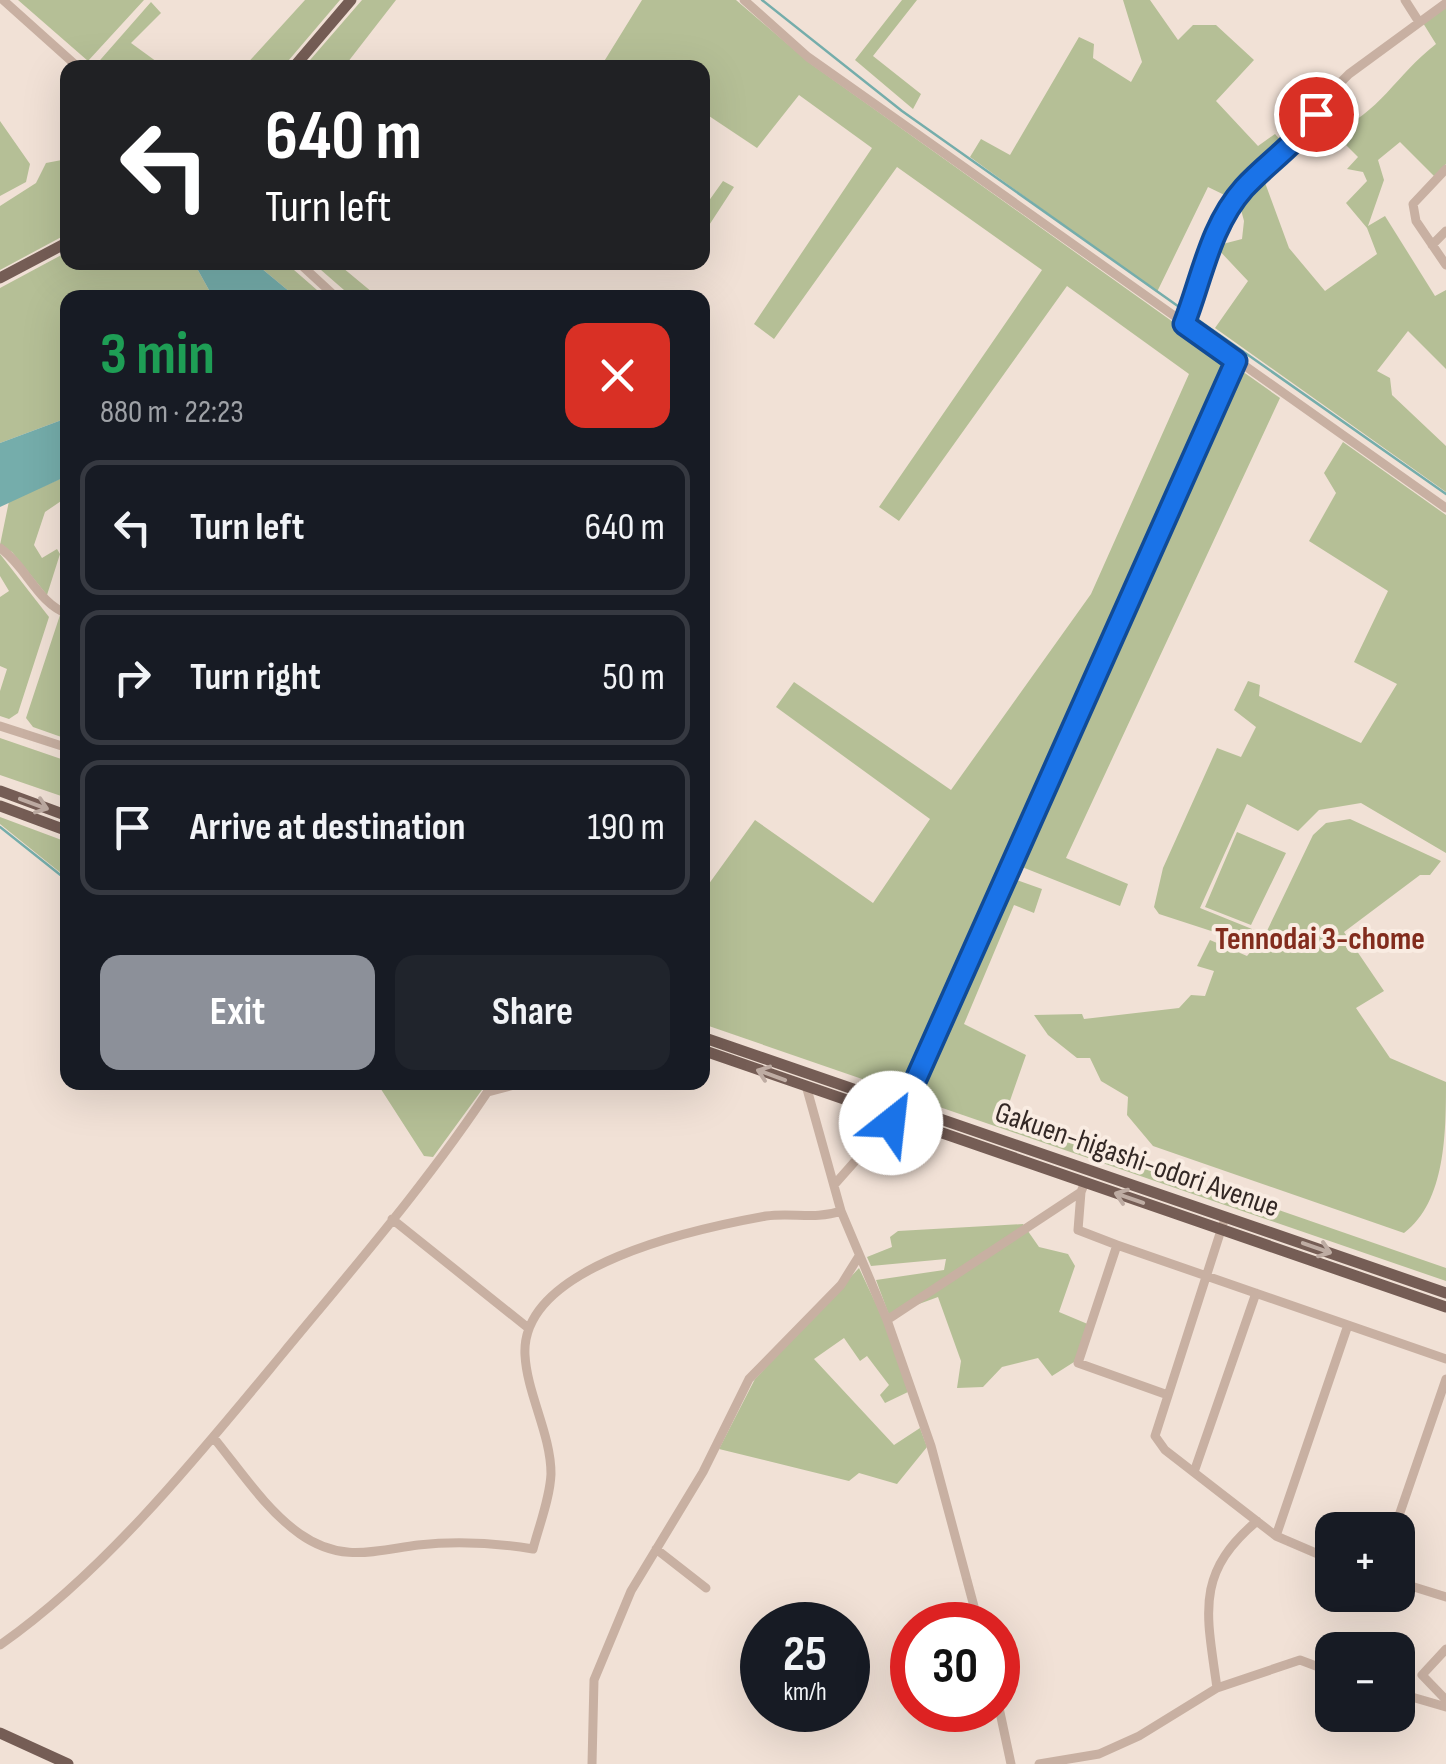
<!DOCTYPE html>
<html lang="en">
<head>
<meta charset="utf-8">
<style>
  :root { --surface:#171b24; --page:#20242c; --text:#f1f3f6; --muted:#9ea1a6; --line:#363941; --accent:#8c9099 }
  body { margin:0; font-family:"Sofia Sans Condensed",sans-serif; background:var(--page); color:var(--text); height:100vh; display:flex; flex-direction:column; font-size:38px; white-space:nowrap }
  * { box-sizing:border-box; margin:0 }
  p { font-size:32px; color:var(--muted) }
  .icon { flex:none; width:55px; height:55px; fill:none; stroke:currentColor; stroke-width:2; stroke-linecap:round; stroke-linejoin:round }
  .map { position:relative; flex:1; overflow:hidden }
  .side { position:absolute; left:60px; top:290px; width:650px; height:800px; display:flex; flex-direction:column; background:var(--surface); border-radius:20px; box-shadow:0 10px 40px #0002 }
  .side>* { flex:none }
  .guide { position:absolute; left:60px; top:60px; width:650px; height:210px; border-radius:20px; box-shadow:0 10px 40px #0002; background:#202124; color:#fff; overflow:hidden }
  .controls { position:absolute; left:1315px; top:1512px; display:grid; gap:20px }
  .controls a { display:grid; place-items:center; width:100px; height:100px; border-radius:20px; background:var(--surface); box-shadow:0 10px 40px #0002; font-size:50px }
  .speed { position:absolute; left:740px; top:1602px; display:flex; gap:20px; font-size:50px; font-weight:700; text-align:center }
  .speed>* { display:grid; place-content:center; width:130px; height:130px; border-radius:50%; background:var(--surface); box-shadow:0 10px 40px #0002; line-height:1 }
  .speed small { font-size:25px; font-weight:400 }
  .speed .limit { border:15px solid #d22; background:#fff; color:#111 }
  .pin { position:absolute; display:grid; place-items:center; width:85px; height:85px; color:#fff; margin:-42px; border:5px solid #fff; border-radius:50%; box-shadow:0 2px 10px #0007 }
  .me { position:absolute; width:110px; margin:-55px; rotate:29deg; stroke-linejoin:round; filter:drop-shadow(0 0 8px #0008) }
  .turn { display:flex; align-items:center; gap:35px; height:210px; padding:0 40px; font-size:45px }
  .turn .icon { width:130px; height:130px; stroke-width:2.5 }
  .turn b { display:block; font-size:70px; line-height:85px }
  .round { display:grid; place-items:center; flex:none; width:105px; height:105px; border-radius:20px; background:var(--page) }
  .head { display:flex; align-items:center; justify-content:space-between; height:170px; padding:0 40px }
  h1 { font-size:60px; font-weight:700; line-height:75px; color:#1e9e55 }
  .action { display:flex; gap:20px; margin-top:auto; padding:20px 40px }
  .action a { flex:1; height:115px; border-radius:20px; background:var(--accent); color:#fff; font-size:40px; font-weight:700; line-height:115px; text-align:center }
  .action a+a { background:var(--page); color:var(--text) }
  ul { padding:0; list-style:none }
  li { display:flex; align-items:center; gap:30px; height:135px; margin:0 20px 15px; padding:0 20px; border:5px solid var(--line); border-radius:20px }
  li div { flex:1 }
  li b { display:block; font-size:38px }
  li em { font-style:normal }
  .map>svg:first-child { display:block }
  .green { fill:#b5bf96 }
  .water { fill:#75adab }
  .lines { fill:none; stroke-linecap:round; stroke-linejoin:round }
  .stream { stroke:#75adab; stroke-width:2.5 }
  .minor { stroke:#c8b0a2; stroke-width:9 }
  .major { stroke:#755d55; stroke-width:11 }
  .oneway { stroke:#beaca3 }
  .route-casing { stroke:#114b97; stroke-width:25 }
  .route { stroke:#1a73e8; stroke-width:18 }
  .labels { text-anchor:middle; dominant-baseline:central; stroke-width:8; stroke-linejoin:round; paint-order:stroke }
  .street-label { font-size:30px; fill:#332825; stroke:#f9ece2 }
  .neighbourhood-label { font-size:32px; font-weight:bold; fill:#822c1d; stroke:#f9ece2 }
</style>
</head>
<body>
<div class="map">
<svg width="1446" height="1764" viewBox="0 0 1446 1764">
  <rect width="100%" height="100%" fill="#f1e1d6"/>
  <path class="green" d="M18 0H144L88 61Z
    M305 0H340L283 67H244Z
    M362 0H396L344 67H304Z
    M642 0H736L811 64 1225 359 1226 371 906 1087 894 1090 703 1024V892L755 820 873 903 930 819 776 707 794 682 951 790 1091 594 1189 374 1067 286 899 521 879 507 1042 270 897 167 774 339 754 324 872 148 799 95 757 148 703 112 702 68H600Z
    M902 0H917L873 56 921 94 913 109 855 60Z
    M1123 0H1150L1178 40 1193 25H1216L1254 60 1216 101 1258 146 1275 134 1284 144 1260 169 1289 248 1325 291 1377 254 1367 228 1346 203 1367 181 1363 172 1347 169 1358 157 1333 132C1379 114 1396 75 1436 44L1423 23 1446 6V164L1434 176 1400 142 1378 160 1384 180 1368 226 1385 216 1435 296 1446 290V369L1408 331 1377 371 1390 378 1392 395 1446 446V492L1215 328 1248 281 1215 246 1242 239 1244 221 1239 202 1208 187 1157 292 970 157 981 139 1010 155 1079 37 1094 44 1093 58 1131 82 1142 62Z
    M151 2 161 13 131 43 164 67H94Z
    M0 121 30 164 26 182 0 196Z
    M67 159V234L0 270V206L36 183 46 163Z
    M723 181 734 187 704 233 703 209Z
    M67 252 68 262 194 263 209 290 208 297 68 298 67 418 0 443V288Z
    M255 263H286L325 297H296Z
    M313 263H337L378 297H352Z
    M1242 371 1280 398 1066 858 1128 884 1120 906 1017 865Z
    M1343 442 1446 515V853L1361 803 1319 810 1298 831 1247 804 1200 908 1252 929 1245 942 1159 914 1154 907 1163 868 1217 748 1241 757 1256 727 1234 710 1248 681 1260 685 1259 696 1361 743 1397 684 1354 662 1388 591 1309 541 1336 493 1324 473Z
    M67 476V497L45 512 34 545 42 558 57 549 60 554 47 595 12 552 0 545 9 501Z
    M0 554 49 617 18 713 9 719 0 716V691L7 669 0 666V597L9 591 0 576Z
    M61 612 67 614V739L33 727 26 718Z
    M0 738 67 761V798L0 775Z
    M0 817 67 842V878L0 824Z
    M1350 819 1441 861 1430 875H1420L1344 932 1384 991 1356 1008 1390 1058 1446 1082C1446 1131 1446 1202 1404 1233L1153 1146 1127 1115 1128 1097 1101 1081 1090 1058H1077L1048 1035 1034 1015 1082 1014 1084 1019 1179 1008 1191 995 1205 996 1214 971 1197 966 1210 940 1247 956 1265 935 1313 835 1326 823Z
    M1237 832 1286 853 1251 925 1205 907Z
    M1011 878 1042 889 1034 913 1014 905 964 1024 1026 1055 1005 1115 1446 1268V1281L922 1101 916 1090Z
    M377 1083H487L433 1157 424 1156Z
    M1023 1224 1039 1247 1068 1254 1075 1266 1059 1312 1090 1325 1074 1362 1052 1376 1038 1358 1002 1367 983 1387 957 1388 961 1361 938 1297 889 1315 876 1280 944 1270 946 1259 871 1266 867 1257 892 1247 890 1237 898 1231Z
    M859 1268 885 1323 908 1392 885 1403 880 1395 889 1385 867 1356 860 1361 844 1338 814 1359 894 1445 920 1428 927 1447 897 1484 859 1473 849 1481 719 1449 755 1379Z"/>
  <path class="water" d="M194 263H255L296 297H208L209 290Z
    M67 418V476L0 507V443Z"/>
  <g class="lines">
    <path class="stream" d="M762 0 902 111 1182 309
      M1194 317 1446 494
      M0 827 68 881"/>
    <path class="minor" d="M3 0 79 68
      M744 0 808 57 893 117 1446 508
      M1405 0 1419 22
      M1446 169 1413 204 1416 221 1446 265
      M1432 245 1446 231
      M298 262 337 298
      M1184 324 1214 234 1243 189 1304 133 1328 95 1349 74 1446 3
      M0 548C26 566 38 604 68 614
      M0 726 68 748
      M807 1089 841 1211 887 1320 931 1446 979 1625
      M488 1092 525 1082
      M834 1185 904 1106 1235 361
      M1081 1192 1078 1230 1117 1245
      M392 1219 527 1327
      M1223 1224 1155 1436 1165 1450 1276 1536 1332 1560
      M887 1320 1081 1192 1085 1182
      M1165 1394 1078 1363 1117 1245 1446 1359
      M213 1437C240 1470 266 1510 300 1534 341 1563 374 1551 418 1545 456 1541 496 1543 533 1549 539 1526 550 1498 551 1474 551 1434 527 1394 525 1355 520 1265 699 1228 766 1216 792 1212 815 1220 841 1211
      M1194 1472 1256 1293
      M1394 1530 1446 1379
      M1276 1536 1348 1325
      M656 1549 706 1588
      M1398 1582 1446 1597
      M0 1645C105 1572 203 1450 284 1352 356 1265 432 1177 494 1082
      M1446 1649 1422 1675 1446 1700
      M1217 1688C1207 1614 1194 1574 1257 1521
      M1398 1693 1446 1707
      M998 1703 1011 1764
      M592 1764 594 1680 631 1591 703 1472 749 1379 841 1285 859 1256
      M1039 1764 1099 1754 1139 1736 1217 1688 1300 1660 1332 1672"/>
    <path class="major" d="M293 68 351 0
      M0 278 68 242
      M0 791 68 816
      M0 806 68 831
      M702 1037 1446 1293
      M702 1050 1446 1307
      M0 1733 68 1764"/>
  </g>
  <defs><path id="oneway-shaft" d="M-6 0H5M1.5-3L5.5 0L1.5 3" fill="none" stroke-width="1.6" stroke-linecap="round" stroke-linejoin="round" transform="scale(2.5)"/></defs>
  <g class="oneway">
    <use href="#oneway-shaft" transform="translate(34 804) rotate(20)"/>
    <use href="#oneway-shaft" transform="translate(771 1075) rotate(-160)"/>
    <use href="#oneway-shaft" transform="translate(1129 1198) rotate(-161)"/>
    <use href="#oneway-shaft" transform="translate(1317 1248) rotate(19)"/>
  </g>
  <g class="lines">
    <g class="route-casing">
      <path id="route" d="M891 1123 904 1106 1236 361 1184 324C1202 278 1210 226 1244 188 1268 162 1297 144 1316 114"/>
    </g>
    <use href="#route" class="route"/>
  </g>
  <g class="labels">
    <g class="street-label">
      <text transform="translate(1137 1160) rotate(19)">Gakuen-higashi-odori Avenue</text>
    </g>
    <g class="neighbourhood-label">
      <text x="1320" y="939">Tennodai 3-chome</text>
    </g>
  </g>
</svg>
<div class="controls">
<a>+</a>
<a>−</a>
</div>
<div class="speed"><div>25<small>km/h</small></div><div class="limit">30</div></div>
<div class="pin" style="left:1316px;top:114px;background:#d93025"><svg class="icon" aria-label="arrive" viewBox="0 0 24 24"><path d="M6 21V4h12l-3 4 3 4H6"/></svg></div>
<svg class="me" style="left:891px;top:1123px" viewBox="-20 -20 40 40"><circle r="19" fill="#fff"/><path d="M0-13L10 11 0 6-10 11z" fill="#1a73e8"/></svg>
<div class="guide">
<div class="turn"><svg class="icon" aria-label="left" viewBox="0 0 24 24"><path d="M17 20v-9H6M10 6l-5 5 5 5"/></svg><div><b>640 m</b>Turn left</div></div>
</div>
<section class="side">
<div class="head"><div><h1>3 min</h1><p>880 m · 22:23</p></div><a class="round" style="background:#d93025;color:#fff"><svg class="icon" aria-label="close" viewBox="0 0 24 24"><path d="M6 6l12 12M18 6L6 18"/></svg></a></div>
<ul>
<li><svg class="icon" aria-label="left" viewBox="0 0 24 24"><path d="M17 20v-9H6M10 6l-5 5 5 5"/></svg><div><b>Turn left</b></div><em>640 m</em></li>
<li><svg class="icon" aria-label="right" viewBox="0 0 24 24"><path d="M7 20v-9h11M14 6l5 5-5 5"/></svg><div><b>Turn right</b></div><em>50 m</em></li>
<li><svg class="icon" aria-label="arrive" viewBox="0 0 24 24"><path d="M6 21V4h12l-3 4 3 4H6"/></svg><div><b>Arrive at destination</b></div><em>190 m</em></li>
</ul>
<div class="action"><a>Exit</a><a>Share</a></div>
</section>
</div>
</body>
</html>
